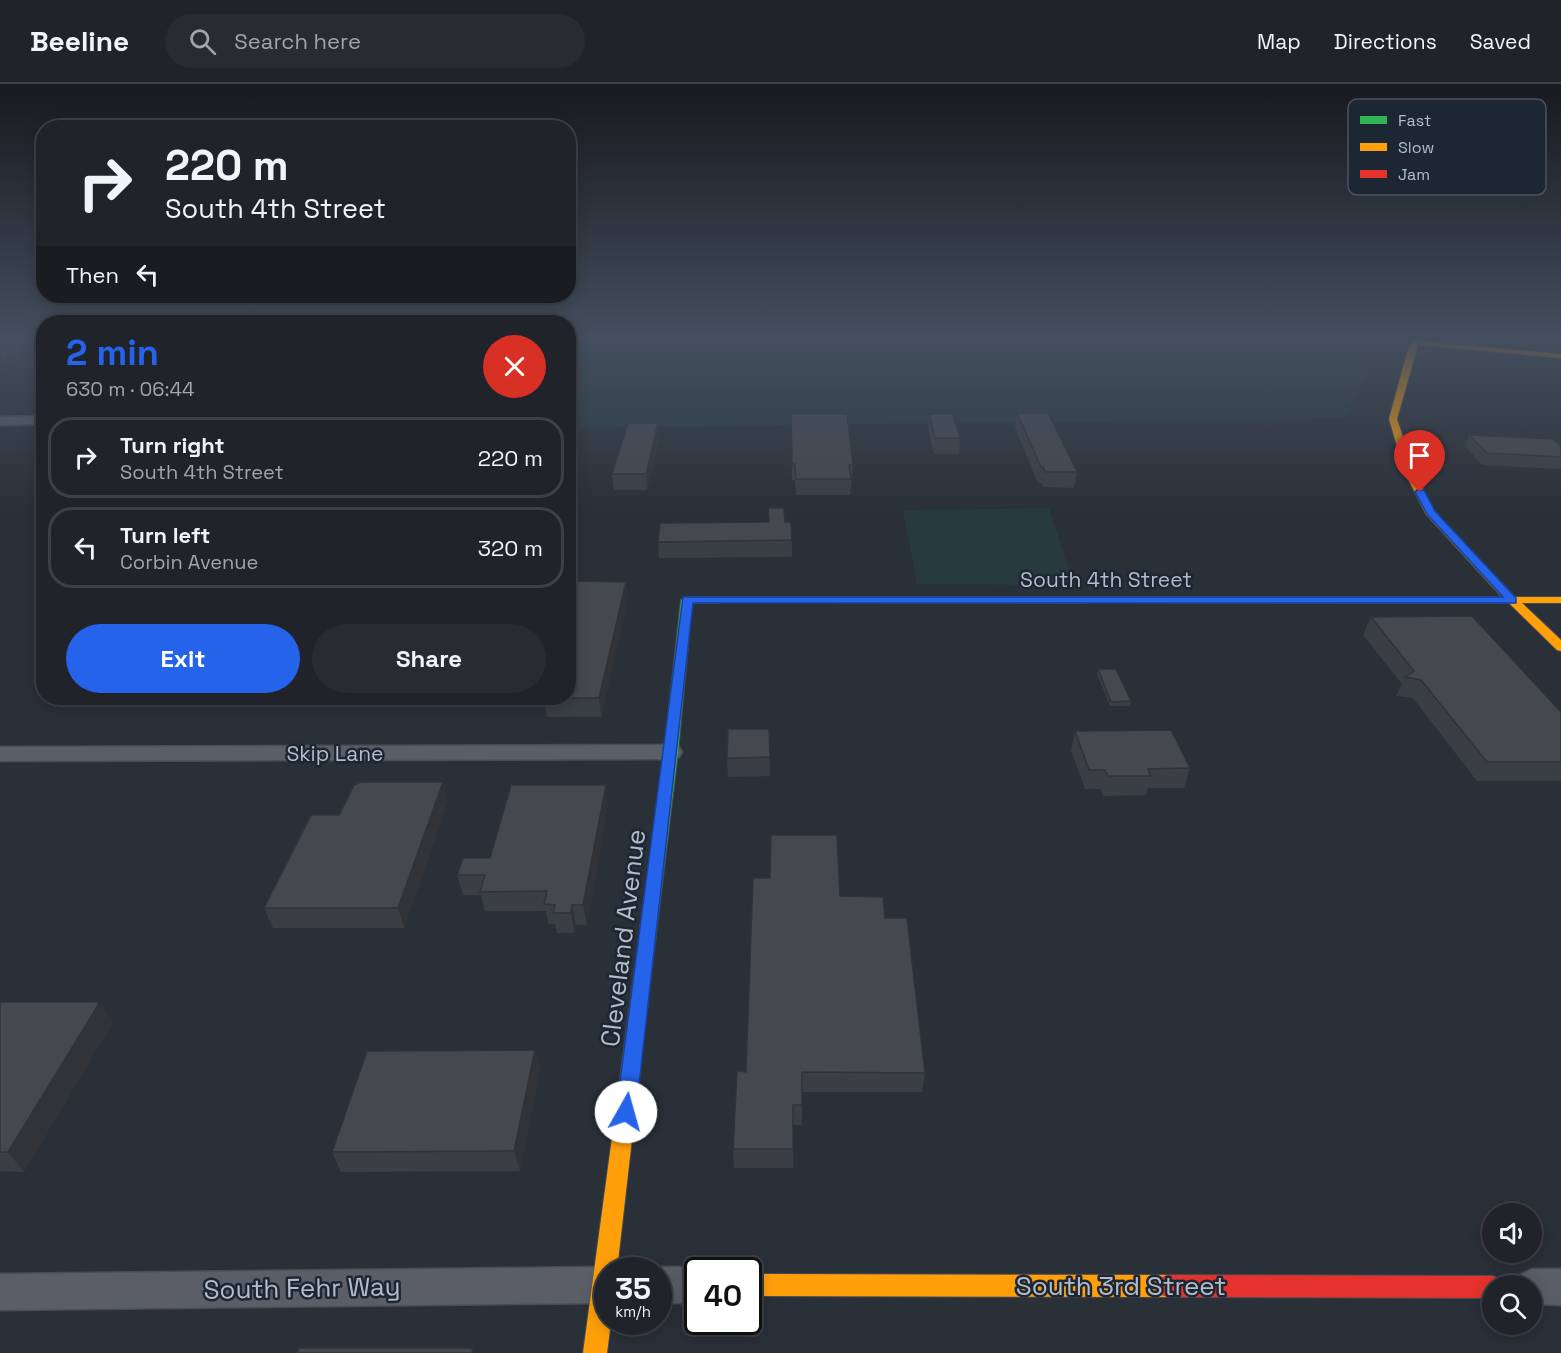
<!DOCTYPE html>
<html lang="en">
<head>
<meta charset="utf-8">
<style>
  :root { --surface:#20242a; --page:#282c32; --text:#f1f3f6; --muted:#a2a4a8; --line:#3d4147; --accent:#2563eb }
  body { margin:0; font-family:"Space Grotesk",sans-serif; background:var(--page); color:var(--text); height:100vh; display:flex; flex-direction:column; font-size:22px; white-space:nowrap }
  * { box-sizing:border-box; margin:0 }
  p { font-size:20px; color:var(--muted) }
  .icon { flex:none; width:33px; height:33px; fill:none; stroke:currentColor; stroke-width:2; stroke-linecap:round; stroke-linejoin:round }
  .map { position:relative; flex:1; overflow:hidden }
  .sheet { position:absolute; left:36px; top:231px; width:540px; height:390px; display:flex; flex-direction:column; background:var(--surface); border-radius:24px; box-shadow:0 3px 15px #0003,0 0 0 2px var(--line) }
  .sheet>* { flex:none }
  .hud { position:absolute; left:36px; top:36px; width:540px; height:183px; border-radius:24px; box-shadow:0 3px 15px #0003,0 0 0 2px var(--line); background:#20242a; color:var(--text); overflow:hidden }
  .fabs { position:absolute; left:1482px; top:1119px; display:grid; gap:12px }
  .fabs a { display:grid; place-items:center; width:60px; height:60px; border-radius:50%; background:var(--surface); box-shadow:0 3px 15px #0003,0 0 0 2px var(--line); font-size:30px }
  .speed { position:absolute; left:594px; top:1173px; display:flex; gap:12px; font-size:30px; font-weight:700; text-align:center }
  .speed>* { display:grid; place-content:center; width:78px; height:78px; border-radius:50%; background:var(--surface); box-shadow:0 3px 15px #0003,0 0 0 2px var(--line); line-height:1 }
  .speed small { font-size:15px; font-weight:400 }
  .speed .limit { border:3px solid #111; border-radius:9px; background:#fff; color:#111 }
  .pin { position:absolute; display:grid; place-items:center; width:51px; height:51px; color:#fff; margin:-62px -26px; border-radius:50% 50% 50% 0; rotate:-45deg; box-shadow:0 0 6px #0007 }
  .pin .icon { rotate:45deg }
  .me { position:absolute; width:66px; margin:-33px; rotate:7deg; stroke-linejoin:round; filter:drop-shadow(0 0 4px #0008) }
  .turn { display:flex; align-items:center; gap:21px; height:126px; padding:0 30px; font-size:27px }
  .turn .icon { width:78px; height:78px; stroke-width:2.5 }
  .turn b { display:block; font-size:42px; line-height:51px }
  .then { display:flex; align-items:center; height:57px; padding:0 30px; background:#0003; gap:12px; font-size:22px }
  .round { display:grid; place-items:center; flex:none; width:63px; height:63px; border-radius:32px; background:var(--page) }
  .summary { display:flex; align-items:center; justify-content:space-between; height:102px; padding:0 30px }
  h1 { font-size:36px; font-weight:700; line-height:45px; color:var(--accent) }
  .primary-button { display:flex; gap:12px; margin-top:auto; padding:12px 30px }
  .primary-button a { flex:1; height:69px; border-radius:36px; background:var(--accent); color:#fff; font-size:24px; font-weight:700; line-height:69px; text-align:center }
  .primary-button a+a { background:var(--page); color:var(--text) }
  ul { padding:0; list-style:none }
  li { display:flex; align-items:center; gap:18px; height:81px; margin:0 12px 9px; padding:0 18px; border:3px solid var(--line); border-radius:24px }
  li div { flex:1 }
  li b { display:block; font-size:22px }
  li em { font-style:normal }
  header { display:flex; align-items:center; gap:36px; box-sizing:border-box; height:84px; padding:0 30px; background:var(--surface); border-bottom:2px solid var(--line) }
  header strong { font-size:28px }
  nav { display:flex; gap:33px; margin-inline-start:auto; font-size:21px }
  .search { width:420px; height:54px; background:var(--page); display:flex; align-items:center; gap:15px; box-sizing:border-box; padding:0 21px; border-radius:33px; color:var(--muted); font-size:22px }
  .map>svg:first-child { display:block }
  .green { fill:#273a3e }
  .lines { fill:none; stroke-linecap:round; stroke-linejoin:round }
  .street-casing { stroke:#484c53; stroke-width:3 }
  .fast-casing { stroke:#484c53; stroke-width:2 }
  .slow-casing { stroke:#484c53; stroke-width:2 }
  .jam-casing { stroke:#484c53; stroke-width:2 }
  .street { fill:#5a5e66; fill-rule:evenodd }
  .fast { fill:#30b455; fill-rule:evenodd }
  .slow { fill:#ff9f0a; fill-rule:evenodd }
  .jam { fill:#e5322d; fill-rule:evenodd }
  .wall { fill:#3a3f45 }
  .shaded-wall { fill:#303338 }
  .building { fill:#444950; stroke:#303338; stroke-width:1.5 }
  .route { fill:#2563eb; stroke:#184099; stroke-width:1.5 }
  .labels { text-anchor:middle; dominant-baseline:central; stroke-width:5; stroke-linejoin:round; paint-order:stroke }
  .street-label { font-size:21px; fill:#b4bcc9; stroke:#1d2633 }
  .near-street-label { font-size:26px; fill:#b4bcc9; stroke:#1d2633 }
  .key { fill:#1d2633; stroke:#4a5360; stroke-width:1.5 }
  .key-label { font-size:16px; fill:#b4bcc9 }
</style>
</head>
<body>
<header>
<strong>Beeline</strong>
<div class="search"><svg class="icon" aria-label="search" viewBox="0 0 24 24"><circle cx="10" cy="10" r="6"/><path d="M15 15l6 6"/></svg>Search here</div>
<nav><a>Map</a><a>Directions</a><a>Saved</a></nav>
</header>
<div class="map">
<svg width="1561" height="1269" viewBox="0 0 1561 1269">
  <rect width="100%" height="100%" fill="#2a3038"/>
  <path class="green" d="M568 253H1384L1344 334 569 344Z
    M1049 424 1074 501 917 500 903 426Z"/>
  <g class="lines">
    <g class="street-casing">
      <path id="street" d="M44 332V340L0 341V333Z
        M671 661 679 663 682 668 679 673 671 675 0 677V663Z
        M604 1183 611 1186H608V1217L604 1219 0 1226V1190Z
        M658 1183H698L705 1186H698V1219H658V1186H651Z
        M1532 1185H1561V1221L1532 1220V1202H1515L1520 1191Z"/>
    </g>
    <g class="fast-casing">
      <path id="fast" d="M687 513H720L726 516 720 519H692L678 668 644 950 642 956 635 958 628 956 626 950 664 668 681 516Z
        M1086 513H1382L1388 516 1382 519 1082 518 1080 516 1082 514Z"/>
    </g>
    <g class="slow-casing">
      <path id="slow" d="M1415 253H1421L1420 257 1561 270V274L1418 261 1397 335 1415 389 1434 427 1515 513H1561V519H1522L1561 556V567L1557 566 1509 519H1382L1376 516 1382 513H1502L1426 430 1405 389 1389 335 1408 265Z
        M720 513H1086L1092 516 1086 519 716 518 714 516 716 514Z
        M635 942 642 944 644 950 617 1186H608V1238H611L607 1269H583L626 950 628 944Z
        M748 1190 1167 1191 1175 1194 1178 1202 1175 1210 1167 1213 748 1212Z"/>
    </g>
    <g class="jam-casing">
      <path id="jam" d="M1167 1191 1492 1192 1500 1195 1503 1202H1492V1214L1167 1213 1159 1210 1156 1202 1159 1194Z"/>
    </g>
    <use href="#street" class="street"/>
    <use href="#fast" class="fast"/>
    <use href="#slow" class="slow"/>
    <use href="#jam" class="jam"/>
  </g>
  <path class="wall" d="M1017 329 1077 388 1074 404 1043 403 1041 399H1038L1015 344Z
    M791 330 853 381 850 411H796L795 396H792Z
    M929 330 960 354 959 370H934L928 345Z
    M1469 351 1561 362V385L1482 381 1465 362Z
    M660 354 647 406H614L612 390Z
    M785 438 792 456V473L659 474 658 458Z
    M628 515 601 633H547L544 614Z
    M1371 533 1561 628V697H1477L1413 614 1396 612 1402 600 1363 551Z
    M1098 585 1131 617 1130 622H1110L1097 590Z
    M52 614H106L105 615H53Z
    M769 645 770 692 728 693 727 674Z
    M1075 647 1190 684 1184 704H1148L1146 711 1103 712 1100 705H1085L1071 666Z
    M443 698 448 717 404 844H273L264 824 339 731Z
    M608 720 587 841H576L574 849H557L555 840H548L546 827H485L481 811H463L457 791 490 774Z
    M840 812 885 834 925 989 922 1008H802V1041H793V1084H734L733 1065 746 988Z
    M0 918H100L113 938 24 1088 0 1087Z
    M535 966 540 985 520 1087 341 1088 332 1068Z"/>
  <path class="shaded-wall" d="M22 264 25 271 0 288V279Z
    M658 339 660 354 647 406 646 390Z
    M626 498 628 515 601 633 599 614Z
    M443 698 448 717 404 844 398 824Z
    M606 701 608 720 587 841 583 821Z
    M572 821 576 841 574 849 571 829Z
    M100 918 113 938 24 1088 8 1068Z
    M535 966 540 985 520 1087 514 1067Z"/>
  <path class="building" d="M0 264H22L0 279Z
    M1017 329H1048L1077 388H1045L1043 383H1041Z
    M791 330H847L853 381H849L851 395H796L795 380H792Z
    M929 330H953L960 354H935Z
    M628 339H658L646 390H612Z
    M1469 351 1553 355 1561 362V373L1487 369Z
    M768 424H784L785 438H791L792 456 658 458 660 439 769 438Z
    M578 497 626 498 599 614H544H568V530Z
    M1472 532 1561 628V678H1487L1421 596 1405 593 1414 587 1371 533Z
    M1098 585H1116L1131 617 1111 618Z
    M728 645H769L770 673 727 674Z
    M1171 646 1190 684 1148 685 1151 692H1108L1105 686H1089L1075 647Z
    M361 698H443L398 824H264L311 731H339L354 701Z
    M511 701H606L583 821H572L571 829H553L555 821 544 820 547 807 480 808 485 791H457L463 774H490Z
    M771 751H837L840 812 883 813 885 834H907L925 989 802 988V1021H793V1065H733L737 987 746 988 753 794H770Z
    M0 918H100L8 1068H0Z
    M535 966 514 1067 332 1068 367 967Z
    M299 1264H473L472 1269H297Z"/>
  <linearGradient id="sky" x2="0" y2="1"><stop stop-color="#171a1f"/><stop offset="0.59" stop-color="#444e5e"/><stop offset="1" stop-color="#444e5e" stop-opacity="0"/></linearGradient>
  <rect width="1561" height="430" fill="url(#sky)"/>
  <path class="route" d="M1417 406H1424L1435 427 1516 514V519H693L636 1028 633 1035 626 1037 619 1035 616 1028 683 513H1503L1427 430 1415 408Z"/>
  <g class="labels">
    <g class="street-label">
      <text x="1106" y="495">South 4th Street</text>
      <text x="335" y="669">Skip Lane</text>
    </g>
    <g class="near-street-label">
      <text transform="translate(623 854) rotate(-83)">Cleveland Avenue</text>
      <text x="1121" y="1202">South 3rd Street</text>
      <text transform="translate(302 1204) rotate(-1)">South Fehr Way</text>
    </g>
  </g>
  <rect x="1348" y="15" width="198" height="96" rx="9" class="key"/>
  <rect x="1360" y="32" width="27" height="8" fill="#30b455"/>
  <rect x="1360" y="59" width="27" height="8" fill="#ff9f0a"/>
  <rect x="1360" y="86" width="27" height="8" fill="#e5322d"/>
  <g class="key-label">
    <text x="1398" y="42">Fast</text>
    <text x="1398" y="69">Slow</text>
    <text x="1398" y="96">Jam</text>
  </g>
</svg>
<div class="fabs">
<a><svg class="icon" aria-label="sound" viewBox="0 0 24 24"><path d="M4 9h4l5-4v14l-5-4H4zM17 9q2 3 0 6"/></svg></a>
<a><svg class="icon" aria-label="search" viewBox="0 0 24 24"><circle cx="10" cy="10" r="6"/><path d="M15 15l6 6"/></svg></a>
</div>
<div class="speed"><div>35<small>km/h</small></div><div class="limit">40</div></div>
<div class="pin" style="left:1420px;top:408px;background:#d93025"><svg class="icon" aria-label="arrive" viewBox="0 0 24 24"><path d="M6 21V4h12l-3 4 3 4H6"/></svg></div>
<svg class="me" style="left:626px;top:1028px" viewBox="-20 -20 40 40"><circle r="19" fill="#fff"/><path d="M0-13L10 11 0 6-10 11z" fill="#2563eb"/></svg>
<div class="hud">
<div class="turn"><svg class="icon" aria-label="right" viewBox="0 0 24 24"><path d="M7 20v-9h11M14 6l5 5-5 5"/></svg><div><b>220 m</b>South 4th Street</div></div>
<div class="then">Then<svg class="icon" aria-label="left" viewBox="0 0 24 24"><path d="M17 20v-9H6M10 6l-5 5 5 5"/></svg></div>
</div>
<section class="sheet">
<div class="summary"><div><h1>2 min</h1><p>630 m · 06:44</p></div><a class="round" style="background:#d93025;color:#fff"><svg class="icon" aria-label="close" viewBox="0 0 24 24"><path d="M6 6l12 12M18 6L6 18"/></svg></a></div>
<ul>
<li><svg class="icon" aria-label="right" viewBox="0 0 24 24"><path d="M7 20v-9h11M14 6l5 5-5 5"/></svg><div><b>Turn right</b><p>South 4th Street</p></div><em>220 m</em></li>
<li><svg class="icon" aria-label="left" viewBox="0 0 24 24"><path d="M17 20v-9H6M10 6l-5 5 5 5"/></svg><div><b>Turn left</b><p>Corbin Avenue</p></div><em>320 m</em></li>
</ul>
<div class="primary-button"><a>Exit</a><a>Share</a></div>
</section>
</div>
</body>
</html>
